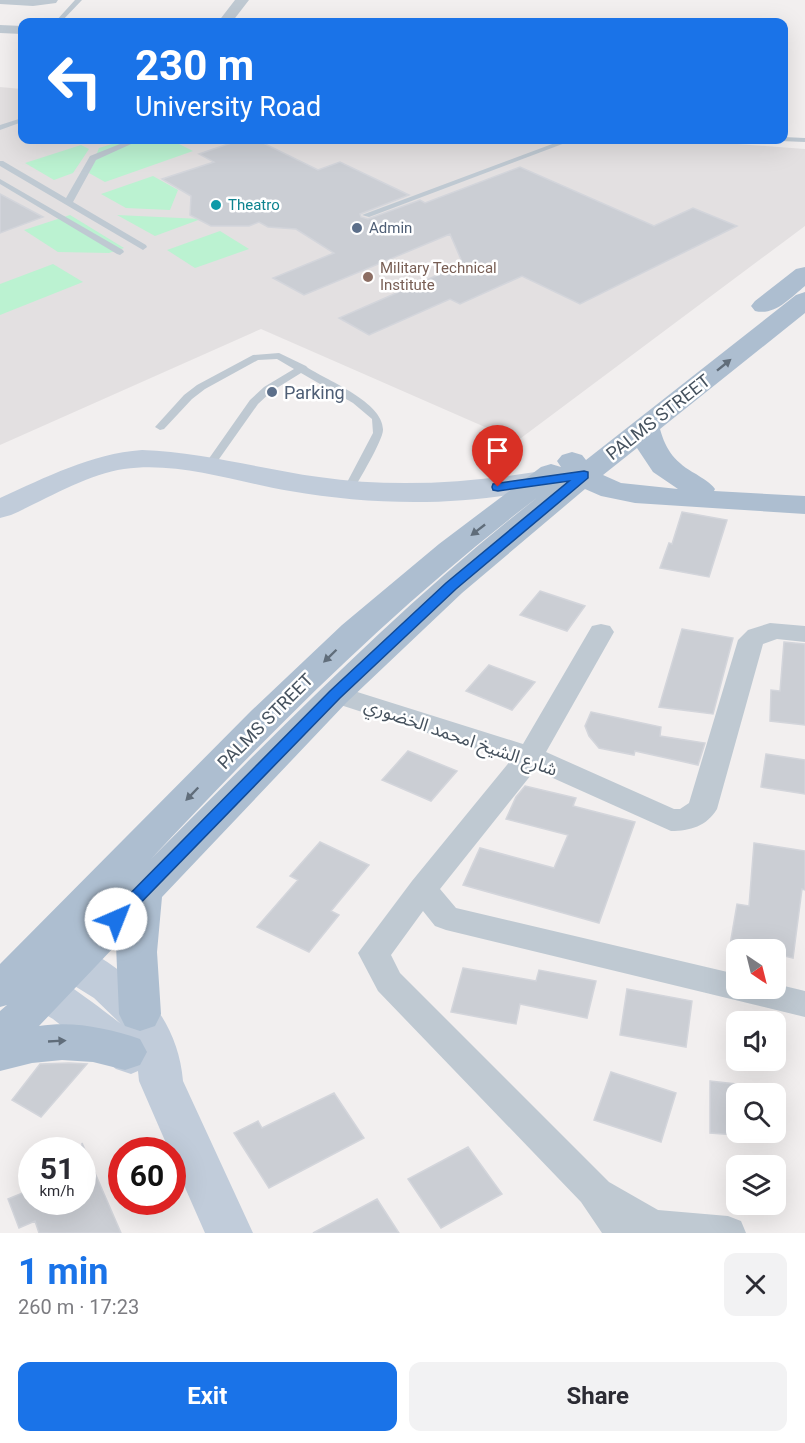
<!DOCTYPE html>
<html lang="en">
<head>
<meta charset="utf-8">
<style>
  :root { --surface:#fff; --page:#f2f2f3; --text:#2b2b33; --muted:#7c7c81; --accent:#1a73e8 }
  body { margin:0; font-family:Roboto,"Noto Sans Arabic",sans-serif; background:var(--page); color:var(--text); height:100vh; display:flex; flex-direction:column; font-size:22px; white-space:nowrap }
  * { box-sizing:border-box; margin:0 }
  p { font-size:20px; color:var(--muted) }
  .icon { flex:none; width:33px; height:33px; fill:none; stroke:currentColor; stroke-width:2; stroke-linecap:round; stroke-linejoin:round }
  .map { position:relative; height:1233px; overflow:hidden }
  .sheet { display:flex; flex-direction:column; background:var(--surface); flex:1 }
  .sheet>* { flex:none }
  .guide { position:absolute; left:18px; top:18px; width:770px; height:126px; border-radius:12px; box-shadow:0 6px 24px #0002; background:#1a73e8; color:#fff; overflow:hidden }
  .needle { width:39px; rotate:145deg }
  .controls { position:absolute; left:726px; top:939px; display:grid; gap:12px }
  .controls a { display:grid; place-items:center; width:60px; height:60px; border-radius:12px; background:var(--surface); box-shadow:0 6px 24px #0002; font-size:30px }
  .speed { position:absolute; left:18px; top:1137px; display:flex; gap:12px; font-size:30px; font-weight:700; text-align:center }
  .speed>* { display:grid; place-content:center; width:78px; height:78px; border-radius:50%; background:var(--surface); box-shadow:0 6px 24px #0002; line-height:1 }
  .speed small { font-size:15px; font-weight:400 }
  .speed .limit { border:9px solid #d22; background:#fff; color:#111 }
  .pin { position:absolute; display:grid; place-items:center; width:51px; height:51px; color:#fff; margin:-62px -26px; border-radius:50% 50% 50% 0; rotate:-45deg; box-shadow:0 0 6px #0007 }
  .pin .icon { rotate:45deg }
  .me { position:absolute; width:66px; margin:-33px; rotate:44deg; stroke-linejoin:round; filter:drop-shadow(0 0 4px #0008) }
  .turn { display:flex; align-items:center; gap:21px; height:126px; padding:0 18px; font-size:27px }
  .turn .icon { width:78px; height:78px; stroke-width:2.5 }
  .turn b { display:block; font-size:42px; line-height:51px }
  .round { display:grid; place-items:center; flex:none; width:63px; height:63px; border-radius:12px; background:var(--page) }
  .head { display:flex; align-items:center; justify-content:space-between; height:102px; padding:0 18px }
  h1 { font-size:36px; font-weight:700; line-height:45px; color:var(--accent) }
  .primary-button { display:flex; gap:12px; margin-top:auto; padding:12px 18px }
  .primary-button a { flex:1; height:69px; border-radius:12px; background:var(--accent); color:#fff; font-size:24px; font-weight:700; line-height:69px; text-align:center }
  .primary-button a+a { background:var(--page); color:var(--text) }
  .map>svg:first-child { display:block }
  .education { fill:#e3e0e1 }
  .green { fill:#bbf2d1 }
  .building { fill:#cbced4; stroke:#d3d5db; stroke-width:1.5 }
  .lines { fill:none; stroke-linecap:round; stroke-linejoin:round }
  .service { fill:#bfc9d2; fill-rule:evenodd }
  .minor { fill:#bfc9d2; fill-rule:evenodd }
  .secondary { fill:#c1ccda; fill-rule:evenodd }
  .primary { fill:#adbed0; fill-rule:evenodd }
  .oneway { fill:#606d7a }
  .route { fill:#1a73e8; stroke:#114b97; stroke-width:1.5 }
  .culture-dot { fill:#0f9aa8; stroke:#fff; stroke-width:2 }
  .service-dot { fill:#5c6f8a; stroke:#fff; stroke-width:2 }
  .education-dot { fill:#8d6e63; stroke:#fff; stroke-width:2 }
  .labels { text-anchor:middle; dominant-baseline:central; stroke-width:5; stroke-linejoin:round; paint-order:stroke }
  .far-culture-label { font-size:15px; fill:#0d838f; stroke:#fff; text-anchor:start }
  .far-service-label { font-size:15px; fill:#4e5e75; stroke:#fff; text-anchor:start }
  .far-education-label { font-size:15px; fill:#785e54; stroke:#fff; text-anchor:start }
  .service-label { font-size:18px; fill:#4e5e75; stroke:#fff; text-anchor:start }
  .street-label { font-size:18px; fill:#46525e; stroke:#fff }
</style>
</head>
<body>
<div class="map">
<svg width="805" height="1233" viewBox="0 0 805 1233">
  <rect width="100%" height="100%" fill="#f2efef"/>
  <path class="education" d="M0 87 22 89V140H686L805 149V226L517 441 261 329 0 445Z"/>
  <path class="green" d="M125 140H171L193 151 105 182 89 173 99 148Z
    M81 145 89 149 73 173 54 180 25 163Z
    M153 176 178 190 170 210 126 208 101 194Z
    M70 215 124 248 109 253 58 252 24 230Z
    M117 215 201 219 155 236Z
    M220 231 249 249 195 268 167 250Z
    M53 264 83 282 0 315V284Z"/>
  <path class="building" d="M240 140H257L318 170 340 162 409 195 360 214 361 217 368 219 420 200 425 203 520 167 654 226 693 208 737 226 580 304 522 276 460 304 450 299 369 335 339 318 463 264 450 234 304 295 273 278 334 253 296 229 268 227 259 222 249 226H211L190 215 191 196 162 179 214 162 199 154Z
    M0 194 43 217 0 233Z
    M682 512 727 520 709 577 660 568 669 543 672 544Z
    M540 591 585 606 567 631 520 615Z
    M682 629 733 638 713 714 659 707Z
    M784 642 805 644V725L770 721 771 690 780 691Z
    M489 665 535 682 512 710 466 691Z
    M591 712 661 727 660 736 705 743 698 765 635 751 634 755 599 748 589 736 585 726Z
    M408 751 457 771 431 801 382 780Z
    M766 754 805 760V794L761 787Z
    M525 786 576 798 573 806 635 822 599 923 463 885 480 848 554 868 568 835 506 819 516 797Z
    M320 842 369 865 331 911 339 915 309 952 257 927 298 880 290 876Z
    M754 843 805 851V890L802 889 793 958 776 954V950H753L730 945 737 904 749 906Z
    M463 968 536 981 539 970 596 981 587 1018 520 1004 516 1024 451 1012Z
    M627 989 692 1001 686 1047 620 1035Z
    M69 1063 87 1064 41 1117 12 1100 40 1064Z
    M611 1072 676 1093 661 1142 594 1120Z
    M710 1081 736 1084V1135L710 1133Z
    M334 1093 364 1138 269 1188 234 1133 258 1121 262 1128Z
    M82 1143 121 1233H39L35 1221 19 1228 8 1199 32 1189V1202H82Z
    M468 1147 502 1194 441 1228 408 1179Z
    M377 1199 399 1233H313Z"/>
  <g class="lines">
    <path class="service" d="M75 0H82L61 22H55Z
      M22 118V122L0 130V125Z
      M783 137 805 138V142L780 141 783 140Z
      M130 140H140L96 160 73 202 146 245 147 247 143 250 0 166V161H3L66 198 90 156Z
      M563 140H573L369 217 362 215Z
      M0 179 123 250 124 252 120 255 117 254 0 184Z
      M279 353 306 366 308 368C329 381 384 403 383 430 383 440 358 482 352 492H344L343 490 373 433 372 419 353 403 301 373 272 391 258 404 212 469H204L203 467 250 400 264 387 294 369 277 359 258 360 205 389 192 399 164 429 160 430 155 427 184 395 197 385 253 355Z"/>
    <path class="minor" d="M0 0H58L56 3 33 6 0 4Z
      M235 0H249L232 22H218Z
      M0 25 22 26V34L0 33Z
      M770 623 805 626V642L777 639 763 644 717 809C707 826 690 831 671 831L535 770 440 889 456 908 736 974V988H776V984L805 991V1017L446 930 435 926 423 911 391 955 400 973 609 1182 658 1210 728 1216 741 1221 746 1233H602L581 1202 378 991 358 953 412 881 511 760 325 700 322 694 325 688 335 685 523 744 592 626 601 624 610 626 614 632 546 752 674 809H680L689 803 738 640 748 630Z"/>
    <path class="secondary" d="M142 450C202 452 260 469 319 477 393 488 468 483 542 471L553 474 557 480 553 486C468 507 376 506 290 491 237 482 178 461 124 469 87 474 45 500 11 515L0 518V498C47 477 90 454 142 450Z
      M50 935C118 957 177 1007 183 1081L253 1233H205L172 1158V1150H169L139 1081 138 1071 131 1074 116 1069 53 1019 9 993 3 981 9 969C13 968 19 965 23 965 44 963 103 1010 121 1024L94 998 36 962 30 951 36 940Z"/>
    <path class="primary" d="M805 267V286C790 298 775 316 755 311L751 306 755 301 796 269Z
      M805 292V313L660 429C666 451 676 463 696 474 703 479 710 482 715 489L714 491 805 496V514L635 503 601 496 585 489 462 593 347 702 162 897 157 952 161 1014 155 1026 140 1031 125 1026 119 1014 116 945 39 1026C74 1021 107 1028 140 1039L147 1052 140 1065 125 1070 93 1062 62 1060 32 1063 0 1071V1011L7 1005 0 1007V964L251 711 342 625 439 544 541 467 551 464 561 467 557 461 562 455 572 452 582 455 586 460 796 295ZM637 448 653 472 678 489 621 483 603 475ZM538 497C399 606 276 733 151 859 273 729 396 605 538 497Z"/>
  </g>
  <defs><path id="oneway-solid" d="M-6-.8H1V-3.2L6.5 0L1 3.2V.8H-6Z" transform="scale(1.5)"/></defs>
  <g class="oneway">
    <use href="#oneway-solid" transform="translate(724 365) rotate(-39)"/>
    <use href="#oneway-solid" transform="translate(478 530) rotate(142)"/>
    <use href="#oneway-solid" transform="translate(330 656) rotate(136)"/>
    <use href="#oneway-solid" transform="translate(192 794) rotate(134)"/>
    <use href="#oneway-solid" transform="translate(57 1041) rotate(-3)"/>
  </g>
  <path class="route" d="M584 471 588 472V478L456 589 340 698 121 923 116 925 110 923 107 919 110 914 330 691 446 583 569 481 498 491 493 490 492 487 493 484Z"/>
  <circle class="culture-dot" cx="216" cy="205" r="6"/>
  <g class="service-dot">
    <circle cx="357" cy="228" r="6"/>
    <circle cx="272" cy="392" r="6"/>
  </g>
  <circle class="education-dot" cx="368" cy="277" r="6"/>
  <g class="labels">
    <g class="far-culture-label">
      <text x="228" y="205">Theatro</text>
    </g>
    <g class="far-service-label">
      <text x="369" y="228">Admin</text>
    </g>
    <g class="far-education-label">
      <text x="380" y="268">Military Technical<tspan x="380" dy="17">Institute</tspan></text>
    </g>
    <g class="service-label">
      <text x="284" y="392">Parking</text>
    </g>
    <g class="street-label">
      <text transform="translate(658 417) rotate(-38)">PALMS STREET</text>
      <text transform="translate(265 721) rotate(-45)">PALMS STREET</text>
      <text transform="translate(461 737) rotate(19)">شارع الشيخ امحمد الخضوري</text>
    </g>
  </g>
</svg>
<div class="controls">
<a><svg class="needle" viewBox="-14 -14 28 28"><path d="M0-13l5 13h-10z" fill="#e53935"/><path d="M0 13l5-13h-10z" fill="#7c7c81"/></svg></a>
<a><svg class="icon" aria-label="sound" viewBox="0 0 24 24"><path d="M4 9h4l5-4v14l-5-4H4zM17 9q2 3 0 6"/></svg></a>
<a><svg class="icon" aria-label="search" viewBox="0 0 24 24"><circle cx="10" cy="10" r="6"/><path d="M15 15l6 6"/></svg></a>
<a><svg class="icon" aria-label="layers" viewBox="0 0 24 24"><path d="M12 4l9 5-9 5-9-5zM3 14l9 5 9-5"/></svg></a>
</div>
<div class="speed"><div>51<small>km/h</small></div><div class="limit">60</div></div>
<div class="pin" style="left:498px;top:487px;background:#d93025"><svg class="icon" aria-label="arrive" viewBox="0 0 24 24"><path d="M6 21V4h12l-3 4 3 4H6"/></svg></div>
<svg class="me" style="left:116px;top:919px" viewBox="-20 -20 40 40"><circle r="19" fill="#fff"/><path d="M0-13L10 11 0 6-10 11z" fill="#1a73e8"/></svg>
<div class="guide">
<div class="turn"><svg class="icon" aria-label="left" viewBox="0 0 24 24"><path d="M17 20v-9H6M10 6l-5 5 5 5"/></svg><div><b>230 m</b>University Road</div></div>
</div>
</div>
<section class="sheet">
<div class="head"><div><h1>1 min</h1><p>260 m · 17:23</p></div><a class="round"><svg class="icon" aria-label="close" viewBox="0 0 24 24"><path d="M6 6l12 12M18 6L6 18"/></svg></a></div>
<div class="primary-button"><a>Exit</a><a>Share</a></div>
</section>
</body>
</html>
